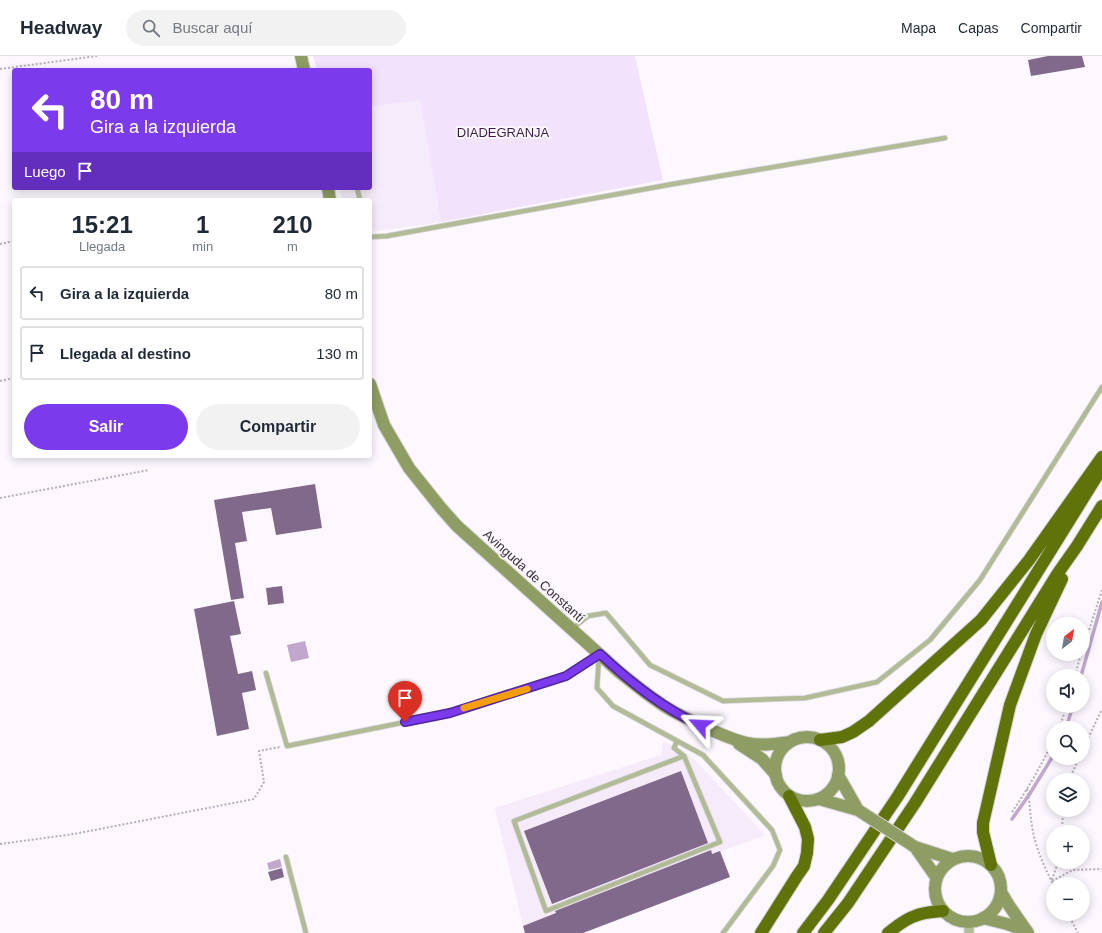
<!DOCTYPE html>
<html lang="es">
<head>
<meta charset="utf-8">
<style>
  :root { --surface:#fff; --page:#f2f2f3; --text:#1f2937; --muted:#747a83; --line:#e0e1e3; --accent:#7c3aed }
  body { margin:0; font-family:Arial,sans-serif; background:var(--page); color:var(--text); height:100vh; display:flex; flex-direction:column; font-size:15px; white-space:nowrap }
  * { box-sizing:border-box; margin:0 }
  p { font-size:13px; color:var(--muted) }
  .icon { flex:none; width:22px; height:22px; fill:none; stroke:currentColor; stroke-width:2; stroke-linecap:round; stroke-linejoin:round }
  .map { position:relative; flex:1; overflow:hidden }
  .drawer { position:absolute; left:12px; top:142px; width:360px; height:260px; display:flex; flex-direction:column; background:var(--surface); border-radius:4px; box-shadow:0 2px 10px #0003 }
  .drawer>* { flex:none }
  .top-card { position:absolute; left:12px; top:12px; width:360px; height:122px; border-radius:4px; box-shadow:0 2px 10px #0003; background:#7c3aed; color:#fff; overflow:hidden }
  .needle { width:26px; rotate:31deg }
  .fabs { position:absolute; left:1046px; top:561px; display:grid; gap:8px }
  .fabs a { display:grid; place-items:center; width:44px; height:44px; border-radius:50%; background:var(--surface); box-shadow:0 2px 10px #0003; font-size:20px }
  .pin { position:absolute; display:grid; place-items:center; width:34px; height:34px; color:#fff; margin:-41px -17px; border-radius:50% 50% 50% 0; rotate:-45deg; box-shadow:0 0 4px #0007 }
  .pin .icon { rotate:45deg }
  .me { position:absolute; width:44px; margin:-22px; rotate:296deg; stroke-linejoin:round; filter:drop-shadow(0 0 3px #0008) }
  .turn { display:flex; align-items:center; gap:14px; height:84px; padding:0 12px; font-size:18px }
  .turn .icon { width:52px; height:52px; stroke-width:2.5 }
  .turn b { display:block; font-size:28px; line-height:34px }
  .then { display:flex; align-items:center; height:38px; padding:0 12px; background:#0003; gap:8px; font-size:15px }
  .eta { display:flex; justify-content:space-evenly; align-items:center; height:68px; text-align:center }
  .eta b { font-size:24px; font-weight:800; line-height:28px }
  .action { display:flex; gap:8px; margin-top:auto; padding:8px 12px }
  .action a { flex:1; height:46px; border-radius:24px; background:var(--accent); color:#fff; font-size:16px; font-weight:800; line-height:46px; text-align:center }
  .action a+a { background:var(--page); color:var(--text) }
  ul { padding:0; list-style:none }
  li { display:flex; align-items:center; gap:12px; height:54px; margin:0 8px 6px; padding:0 4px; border:2px solid var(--line); border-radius:4px }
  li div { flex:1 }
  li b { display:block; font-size:15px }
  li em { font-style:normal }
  header { display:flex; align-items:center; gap:24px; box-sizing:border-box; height:56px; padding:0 20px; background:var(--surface); border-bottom:1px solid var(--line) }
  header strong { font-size:19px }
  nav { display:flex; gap:22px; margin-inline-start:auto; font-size:14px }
  .search { width:280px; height:36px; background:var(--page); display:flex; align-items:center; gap:10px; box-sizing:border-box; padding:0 14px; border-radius:22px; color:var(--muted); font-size:15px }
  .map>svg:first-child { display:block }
  .built { fill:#f5ebfa }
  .green { fill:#f3e2fb }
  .water { fill:#c1a6cd }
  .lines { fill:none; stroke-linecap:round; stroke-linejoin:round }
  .stream { stroke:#c1a6cd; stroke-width:3.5 }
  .building { fill:#81698c }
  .lane-casing { stroke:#d9d4db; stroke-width:6 }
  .street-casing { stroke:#d9d4db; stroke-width:11 }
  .secondary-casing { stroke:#d9d4db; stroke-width:14 }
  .highway-casing { stroke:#d9d4db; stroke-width:14 }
  .path { stroke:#b5aeb7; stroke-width:2; stroke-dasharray:2 2; stroke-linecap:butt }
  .lane { stroke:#b1bc96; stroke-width:4.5 }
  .street { stroke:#b1bc96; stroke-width:9 }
  .secondary { stroke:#8e9d63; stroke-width:12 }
  .highway { stroke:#60730a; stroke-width:12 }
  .secondary-bridge-casing { stroke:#d9d4db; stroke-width:14; stroke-linecap:butt }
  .secondary-bridge { stroke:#8e9d63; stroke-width:12 }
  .route-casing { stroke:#51269a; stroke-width:10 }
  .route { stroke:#7c3aed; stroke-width:7 }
  .slow { stroke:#f59e0b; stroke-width:7 }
  .labels { text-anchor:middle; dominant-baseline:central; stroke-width:4; stroke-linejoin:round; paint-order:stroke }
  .park-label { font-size:13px; fill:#3d1a4a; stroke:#fdf8ff }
  .street-label { font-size:13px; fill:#362e39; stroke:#fdf8ff }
</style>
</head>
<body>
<header>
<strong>Headway</strong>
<div class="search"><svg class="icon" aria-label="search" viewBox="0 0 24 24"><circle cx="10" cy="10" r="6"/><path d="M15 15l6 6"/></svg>Buscar aquí</div>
<nav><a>Mapa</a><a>Capas</a><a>Compartir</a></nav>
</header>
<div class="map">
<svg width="1102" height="877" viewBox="0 0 1102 877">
  <rect width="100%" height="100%" fill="#fdf8ff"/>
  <path class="built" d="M420 44 441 166 370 176V144H342L340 132H370V51Z
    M663 685 683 694 698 707 765 779 523 870 495 752 661 699Z"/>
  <path class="green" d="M313 0H635L663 124 441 166 420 44 370 51V14H317Z"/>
  <path class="water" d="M305 585 309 602 291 606 287 589Z
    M280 803 282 811 269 814 267 807Z"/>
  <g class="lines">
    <path class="stream" d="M1081 620 1102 546
      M1066 672 1073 650
      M1012 763 1029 739 1053 700"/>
  </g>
  <path class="building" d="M1048 0H1082L1085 11 1031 20 1028 4Z
    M315 428 322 472 276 479 271 452 242 456 247 485 235 487 244 542 231 544 214 444Z
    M282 530 284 547 268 549 266 532Z
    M234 545 241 578 230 580 238 618 252 615 256 634 242 637 249 673 217 680 194 553Z
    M681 715 708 787 552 848 524 775Z
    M711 794 712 798 720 795 730 821 583 877H525L523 870 556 857 555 855Z
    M282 812 284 821 271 825 268 816Z"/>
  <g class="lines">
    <g class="lane-casing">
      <path id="lane" d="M357 132 360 144
        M370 181 387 180 673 128 945 82
        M572 573 588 560 606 557 650 609 723 645 805 642 877 626 930 584 980 524 1102 331
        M599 600 597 632 613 650 703 699 772 774 780 794 773 810 723 877
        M266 617 287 690 450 657 566 620 598 599
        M677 685 674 692 684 700 514 765 546 855 720 786 684 700
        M286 801 306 877"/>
    </g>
    <g class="street-casing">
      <path id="street" d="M969 877V866"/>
    </g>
    <g class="secondary-casing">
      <path id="secondary" d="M301 0 304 14
        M328 132 330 144
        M370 328 384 369 409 412 441 452 457 470 618 615C634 628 651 642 669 653 681 660 694 666 707 672 720 678 733 684 747 687 761 690 775 688 790 686
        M775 713a32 32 0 1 1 64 0a32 32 0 1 1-64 0Z
        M739 688 762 703 776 719
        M838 719 858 754
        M819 743 858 754
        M915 791 952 803
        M915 791 936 821
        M935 833a33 33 0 1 1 66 0a33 33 0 1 1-66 0Z
        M1001 836 1008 848 1028 877
        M983 862 1007 868 1027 875"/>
    </g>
    <g class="highway-casing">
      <path id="highway" d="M820 684 842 681 853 676 869 665 981 564 1029 504 1102 401
        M991 809 983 776V767L1010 649 1036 578 1062 523
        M761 877 797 820 804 810 807 797 808 783 805 771 789 740
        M803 877 828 844 898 740 1102 412
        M824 877 848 847 915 747 1058 517 1077 490 1102 450
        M888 877C896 871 905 863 915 860 924 856 934 856 943 855"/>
    </g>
    <path class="path" d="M0 13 97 0
      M0 188 14 185
      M0 325 14 322
      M0 442 149 414
      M1083 593 1102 534
      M1075 620 1081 598
      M1059 672 1067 650
      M1083 693 1102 653
      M1069 724 1079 702
      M1027 733C1030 746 1030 758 1032 770 1035 791 1044 810 1053 828
      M1012 756C1027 734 1041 710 1053 685
      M1062 776 1063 754
      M0 788 74 778 254 743 264 726 259 695 280 691
      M1052 824 1058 806
      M1052 825 1073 814 1102 813
      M1068 858 1078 877"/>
    <use href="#lane" class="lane"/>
    <use href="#street" class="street"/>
    <use href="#secondary" class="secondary"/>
    <use href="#highway" class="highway"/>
    <g class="secondary-bridge-casing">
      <path id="secondary-bridge" d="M858 754 915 791"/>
    </g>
    <use href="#secondary-bridge" class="secondary-bridge"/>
  </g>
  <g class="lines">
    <g class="route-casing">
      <path id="route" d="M405 666 450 657 566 620 600 598C630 626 662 652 700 669"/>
    </g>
    <use href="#route" class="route"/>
    <path class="slow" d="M464 652 527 633"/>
  </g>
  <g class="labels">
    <g class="park-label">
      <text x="503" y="76">DIADEGRANJA</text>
    </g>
    <g class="street-label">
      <text transform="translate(534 520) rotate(42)">Avinguda de Constantí</text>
    </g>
  </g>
</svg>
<div class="fabs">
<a><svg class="needle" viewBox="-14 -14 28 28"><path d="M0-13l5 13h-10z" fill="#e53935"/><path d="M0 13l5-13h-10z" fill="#747a83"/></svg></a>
<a><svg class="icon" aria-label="sound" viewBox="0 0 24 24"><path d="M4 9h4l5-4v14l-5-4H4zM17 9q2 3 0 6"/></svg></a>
<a><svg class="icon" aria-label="search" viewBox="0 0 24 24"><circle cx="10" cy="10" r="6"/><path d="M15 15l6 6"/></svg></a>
<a><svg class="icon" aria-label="layers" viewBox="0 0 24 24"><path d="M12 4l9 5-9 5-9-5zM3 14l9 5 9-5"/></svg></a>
<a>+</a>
<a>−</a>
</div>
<div class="pin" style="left:405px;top:666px;background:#d93025"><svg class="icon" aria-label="arrive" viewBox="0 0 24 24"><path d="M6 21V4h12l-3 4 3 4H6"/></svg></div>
<svg class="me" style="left:700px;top:669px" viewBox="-20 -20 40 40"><path d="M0-17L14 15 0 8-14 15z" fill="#7c3aed" stroke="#fff" stroke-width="4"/></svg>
<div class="top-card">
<div class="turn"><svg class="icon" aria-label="left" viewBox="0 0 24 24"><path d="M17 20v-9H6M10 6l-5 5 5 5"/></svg><div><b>80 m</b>Gira a la izquierda</div></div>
<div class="then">Luego<svg class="icon" aria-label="arrive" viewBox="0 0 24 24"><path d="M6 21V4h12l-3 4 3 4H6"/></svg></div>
</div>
<section class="drawer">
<div class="eta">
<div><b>15:21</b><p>Llegada</p></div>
<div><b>1</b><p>min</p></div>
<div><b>210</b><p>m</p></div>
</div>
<ul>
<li><svg class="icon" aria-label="left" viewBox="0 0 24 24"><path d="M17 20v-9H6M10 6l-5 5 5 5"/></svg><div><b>Gira a la izquierda</b></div><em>80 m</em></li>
<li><svg class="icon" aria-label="arrive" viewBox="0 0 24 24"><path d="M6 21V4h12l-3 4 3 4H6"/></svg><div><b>Llegada al destino</b></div><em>130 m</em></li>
</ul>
<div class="action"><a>Salir</a><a>Compartir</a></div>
</section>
</div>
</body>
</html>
